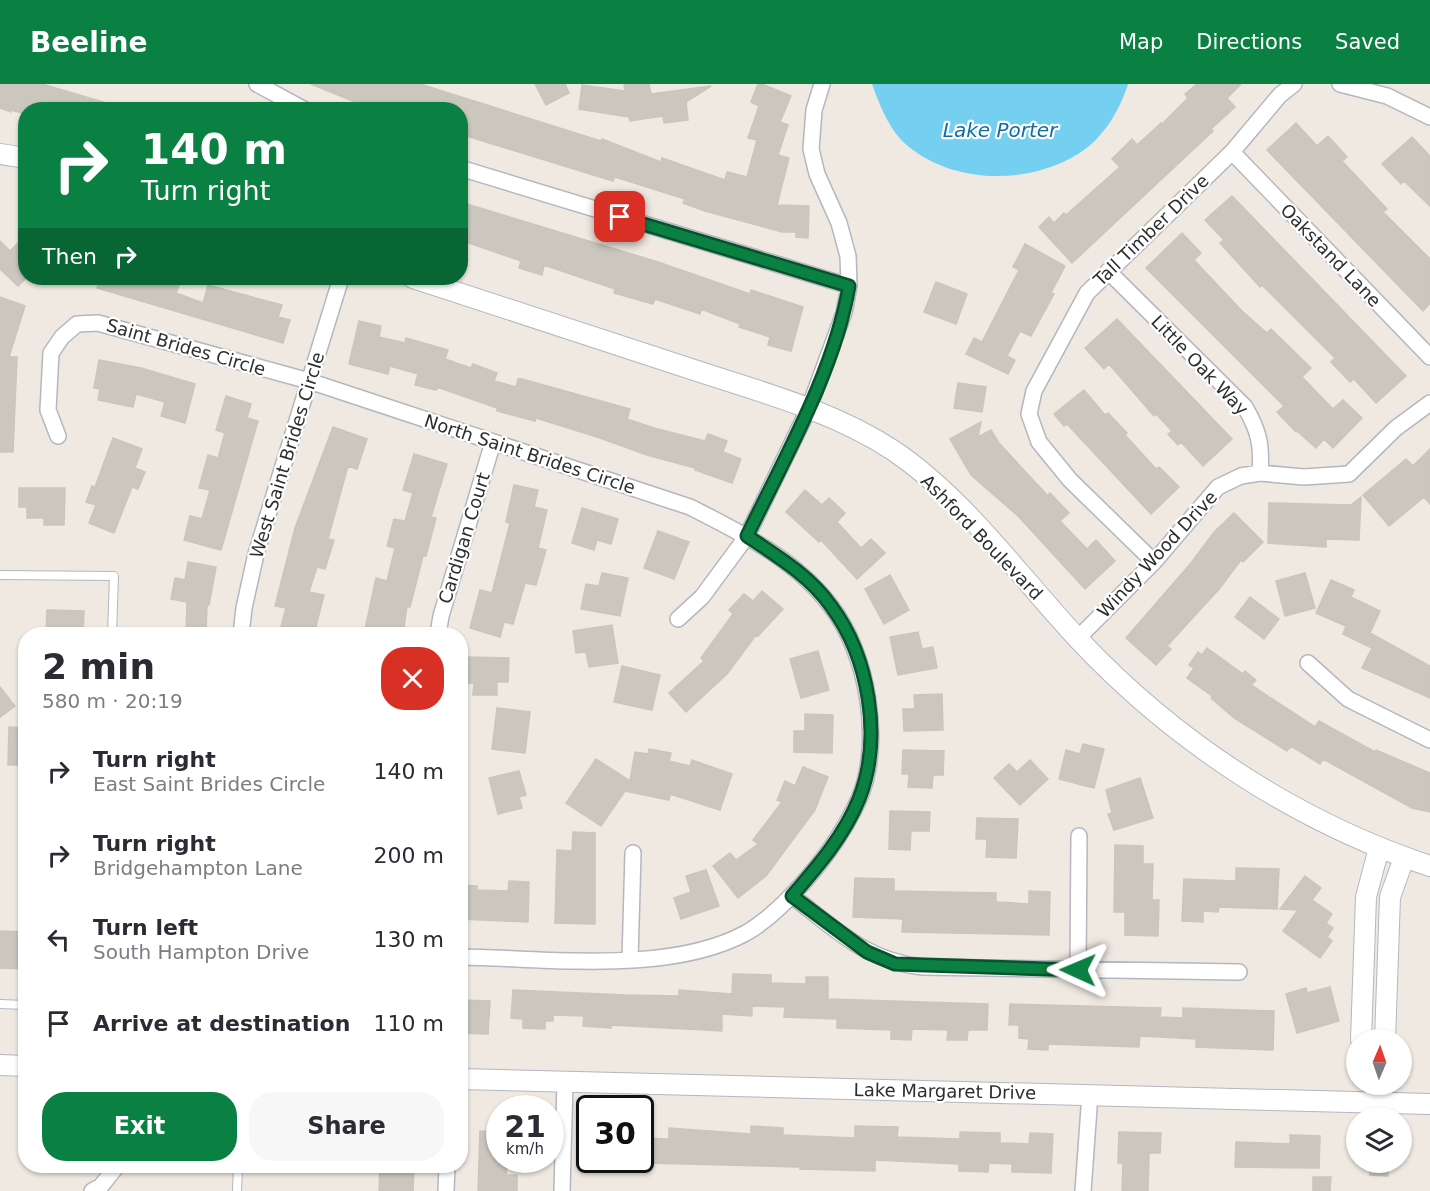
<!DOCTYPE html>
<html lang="en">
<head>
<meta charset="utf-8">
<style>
  :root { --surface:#fff; --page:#f7f7f7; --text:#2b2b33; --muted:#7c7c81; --accent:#0b8043 }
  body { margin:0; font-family:"DejaVu Sans",sans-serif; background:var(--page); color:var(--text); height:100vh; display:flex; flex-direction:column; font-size:22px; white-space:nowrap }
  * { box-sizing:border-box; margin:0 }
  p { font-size:20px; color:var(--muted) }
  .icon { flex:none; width:33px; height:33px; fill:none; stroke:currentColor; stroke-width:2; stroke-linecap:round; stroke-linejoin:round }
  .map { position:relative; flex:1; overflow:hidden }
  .panel { position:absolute; left:18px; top:543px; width:450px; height:546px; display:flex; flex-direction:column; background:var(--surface); border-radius:24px; box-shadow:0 2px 4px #0004 }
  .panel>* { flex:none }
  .hud { position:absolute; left:18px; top:18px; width:450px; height:183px; border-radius:24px; box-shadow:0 2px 4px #0004; background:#0b8043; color:#fff; overflow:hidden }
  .needle { width:39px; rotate:2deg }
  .buttons { position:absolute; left:1346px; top:945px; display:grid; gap:12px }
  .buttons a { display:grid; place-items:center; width:66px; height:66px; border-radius:50%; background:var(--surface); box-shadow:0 2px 4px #0004; font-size:30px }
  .speed { position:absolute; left:486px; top:1011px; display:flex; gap:12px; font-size:30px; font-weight:700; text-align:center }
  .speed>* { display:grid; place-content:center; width:78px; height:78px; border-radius:50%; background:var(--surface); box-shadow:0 2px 4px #0004; line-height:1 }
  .speed small { font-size:15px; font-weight:400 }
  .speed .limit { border:3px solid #111; border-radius:9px; background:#fff; color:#111 }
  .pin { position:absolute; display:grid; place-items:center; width:51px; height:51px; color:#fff; margin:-26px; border-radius:12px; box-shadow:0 3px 9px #0006 }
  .me { position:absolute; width:66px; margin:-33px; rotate:271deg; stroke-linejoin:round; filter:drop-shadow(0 0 4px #0008) }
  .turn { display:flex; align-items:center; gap:21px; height:126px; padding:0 24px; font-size:27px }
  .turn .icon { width:78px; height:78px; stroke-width:2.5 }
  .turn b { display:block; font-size:42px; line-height:51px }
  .then { display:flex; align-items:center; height:57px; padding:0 24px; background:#0003; gap:12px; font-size:22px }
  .round { display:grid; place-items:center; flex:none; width:63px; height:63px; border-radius:24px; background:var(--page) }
  .overview { display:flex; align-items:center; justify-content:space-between; height:102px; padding:0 24px }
  h1 { font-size:36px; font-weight:600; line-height:45px }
  .primary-button { display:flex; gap:12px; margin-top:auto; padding:12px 24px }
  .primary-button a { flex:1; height:69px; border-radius:24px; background:var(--accent); color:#fff; font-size:24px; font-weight:600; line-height:69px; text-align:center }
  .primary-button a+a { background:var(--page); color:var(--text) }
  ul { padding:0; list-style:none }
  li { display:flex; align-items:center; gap:18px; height:84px; padding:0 24px }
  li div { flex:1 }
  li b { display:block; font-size:22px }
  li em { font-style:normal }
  header { display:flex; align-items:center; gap:36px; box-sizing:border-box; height:84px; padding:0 30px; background:var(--accent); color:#fff }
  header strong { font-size:28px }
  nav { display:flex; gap:33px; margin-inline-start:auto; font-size:21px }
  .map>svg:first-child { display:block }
  .water { fill:#75cff0 }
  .building { fill:#cbc7bf; stroke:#cbc5ba; stroke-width:1.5 }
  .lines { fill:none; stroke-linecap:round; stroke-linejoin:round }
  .service-casing { stroke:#b4b7c1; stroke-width:10 }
  .minor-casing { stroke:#b4b7c1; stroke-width:18 }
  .tertiary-casing { stroke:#b4b7c1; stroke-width:22 }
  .service { stroke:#fff; stroke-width:8 }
  .minor { stroke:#fff; stroke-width:15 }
  .tertiary { stroke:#fff; stroke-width:20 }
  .route-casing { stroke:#07532c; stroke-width:15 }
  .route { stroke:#0b8043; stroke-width:10 }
  .labels { text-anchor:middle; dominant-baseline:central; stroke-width:4.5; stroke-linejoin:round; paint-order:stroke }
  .street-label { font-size:18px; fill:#2e2e2e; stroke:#fff }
  .water-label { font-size:20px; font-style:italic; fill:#0d6fa3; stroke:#fff }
</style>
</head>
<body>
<header>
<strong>Beeline</strong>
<nav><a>Map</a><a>Directions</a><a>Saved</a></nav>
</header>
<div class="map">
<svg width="1430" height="1107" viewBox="0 0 1430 1107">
  <rect width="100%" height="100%" fill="#efe9e1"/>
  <path class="water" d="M872 0H1128C1120 26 1103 55 1078 70 1028 101 955 100 909 63 890 48 880 22 872 0Z"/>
  <path class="building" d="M0 0H42L117 22V26H26V30L11 26V28L0 24Z
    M311 0H420L601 57 602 55 661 78 662 74 725 96 727 88 747 93 757 56 748 54 759 22 751 18 758 0H762L791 12 780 38 788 41 778 71 789 74 777 121 809 122 808 154 796 153V148H782L705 127 683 119 685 115 615 93 613 97 460 50V26H386L350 16Z
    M535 0H565L569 9 546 21Z
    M624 0H649L651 10 711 2 686 18 688 36 664 39 663 32 630 37 629 33 579 25 582 1 625 7Z
    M1197 0H1241L1227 14 1235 23 1211 45 1213 47 1072 179 1039 143 1049 133 1054 139 1064 129 1066 131 1120 83 1112 75 1132 55 1137 61 1161 39 1162 40 1188 14 1185 10Z
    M1296 39 1317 62 1328 52 1347 73 1342 77 1387 125 1383 128 1430 175V219L1423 227 1267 66Z
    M1412 53 1430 72V122L1404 97 1401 100 1382 80Z
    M1232 112 1406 292 1376 319 1354 295 1350 298 1331 278 1335 274 1262 201 1260 203 1220 159 1224 156 1205 136Z
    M460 118 658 178 750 210 751 206 803 223 791 267 768 261 770 253 739 243 740 240 701 225 700 230 655 215 653 220 614 209 615 205 544 181 542 191 519 184 521 177 460 156Z
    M1182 149 1201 169 1194 176 1242 227 1267 249 1271 245 1311 284 1302 293 1333 325 1343 316 1362 334 1333 364 1324 355 1316 364 1297 347 1296 348 1277 328 1284 322 1146 184Z
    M26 151V194L18 202 0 185V157L10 167Z
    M1025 160 1065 182 1051 209 1054 210 1031 252 1020 247 1007 272 1015 276 1008 290 966 270 974 254 982 258 1019 186 1013 183Z
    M101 194H182L176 209 203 219 208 201 282 221 278 233 290 236 283 259 97 204Z
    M936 198 967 210 956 240 924 228Z
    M0 213 25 222 9 273H17L13 368H0Z
    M1117 235 1232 355 1203 382 1181 358 1178 361 1168 350 1172 347 1156 330 1154 332 1109 280 1104 285 1085 264Z
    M359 237 381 242 379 253 405 259 406 254 448 266 445 275 471 284 473 280 497 289 494 297 516 303 518 295H522L630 325 627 335 654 344 705 357 708 350 727 357 723 368 741 375 732 399 695 386V384L647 371 597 353 536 334 535 337 497 327V324L437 303 436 306 415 301 418 290 390 282 388 290 349 280Z
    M99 276 141 284 195 300 185 339 161 332 165 318 136 310 133 323 98 316 100 305 94 304Z
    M958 299 986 303 982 328 954 324Z
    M1084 306 1105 331 1108 329 1127 349 1125 351 1156 385 1159 383 1179 403 1151 430 1067 340 1064 342 1054 330Z
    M226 312 251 320 247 334 258 337 221 466 184 456 190 432 202 435 210 406 199 404 208 371 218 374 225 349 216 346Z
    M981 338 978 353 991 346 999 359 1021 383 1048 412 1050 409 1069 429 1060 437 1087 465 1096 456 1115 477 1085 505 1018 432 971 391 950 355Z
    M333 343 367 355 357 385 348 382 328 455 334 456 325 485 317 483 309 508 324 511 314 550H298L280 546 286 524 275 522 295 444Z
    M113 354 142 365 135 384 145 388 138 405 132 403 114 449 89 439 96 421 86 418 92 402 95 403Z
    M1430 365V420L1424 413 1389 442 1363 411 1406 375 1413 382Z
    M414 370 447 380 431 433 436 434 426 472H423L410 523 407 522 403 550H364L376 494 387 497 395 464 387 462 394 435 405 437 413 409 403 406Z
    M514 401 538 406 534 423 547 426 538 464 546 466 536 501 525 499 513 540 504 538 500 553 470 544 480 506 492 509 510 439 506 438Z
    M19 404H65L64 441H44V434H27V423H19Z
    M805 406 822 421 829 414 845 429 837 438 861 464 871 455 885 469 857 495 821 456 819 458 786 428Z
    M1361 413 1359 456 1326 455V463L1268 459 1269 419 1351 421Z
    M582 424 618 435 611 460 597 456 594 466 572 459Z
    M1234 429 1263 458 1243 478 1241 476 1220 504 1167 562 1171 565 1156 581 1126 554 1191 479 1214 448Z
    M658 447 689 458 674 495 644 484Z
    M188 478 216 483 209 521H207L206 550H186L187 518 171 515 175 494 185 496Z
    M602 489 628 494 620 532 581 525 586 500 599 502Z
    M1305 489 1315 524 1285 532 1276 497Z
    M890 491 909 526 884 540 865 505Z
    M1331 496 1354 506 1351 513 1380 527 1370 549 1430 582V614L1362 584 1372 564 1343 550 1346 542 1316 529Z
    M762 507 783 525 758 552 756 551 727 590 686 628 669 609 704 577 701 574 733 530 729 526 744 510 753 517Z
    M1250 513 1279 535 1264 555 1235 533Z
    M47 526 84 527 83 550H46Z
    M612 541 618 579 589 583 586 568 576 569 573 547Z
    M918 548 922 565 933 563 937 584 898 591 890 553Z
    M1207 564 1243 590 1245 587 1256 596 1251 601 1315 643 1319 637 1375 668 1376 666 1430 689V728L1412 724 1323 675 1320 680 1291 662 1287 667 1234 634 1211 614 1212 612 1187 594 1194 584 1189 581 1198 568 1202 571Z
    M818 567 829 606 801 614 790 575Z
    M467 573 509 574 508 598H497V611H473L474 599H466Z
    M622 582 660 591 652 626 614 618Z
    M0 603 15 622 0 633Z
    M942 610 943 646 904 647 903 625H915L914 611Z
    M497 624 530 628 525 669 492 665Z
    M805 630 833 631 832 669 794 668V647H805Z
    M9 643 26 644V681H8Z
    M1083 660 1104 665 1094 704 1059 695 1066 666 1080 670Z
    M649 665 671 669 669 677 690 682 692 676 732 690 720 726 670 710 669 716 625 707 601 742 566 719 596 675 630 697 635 668 648 670Z
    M903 666 944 667 943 691H933L932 704 908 703 909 690H902Z
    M1030 676 1048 695 1020 721 994 694 1009 680 1017 688Z
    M803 683 828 693 815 726 766 792 738 814 713 782 730 769 736 776 758 760 753 756 782 718 777 716 785 697 795 702Z
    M519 687 526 711 519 713 522 724 498 730 489 694Z
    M1140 694 1153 734 1114 746 1108 730 1112 729 1106 706Z
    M890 727 930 728 929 747H911L910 766 889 765Z
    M977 734 1018 735 1016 774 986 773 987 755H976Z
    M573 748 595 749V840L555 839 557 766 572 767Z
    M1115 761 1143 762V780H1153L1152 816H1159L1158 852 1125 851V828H1114Z
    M1236 784 1279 785 1277 825 1219 823 1218 828 1203 827V838L1182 837 1184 795 1236 797Z
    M706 786 719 822 681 835 674 814 691 808 686 792Z
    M1305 792 1321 804 1312 816 1332 830 1326 839 1333 844 1327 853 1332 857 1320 874 1283 847 1298 826 1280 825Z
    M855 794 894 795V807L996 809V818L1029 820V807L1050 808 1049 851 902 848 903 835 853 833Z
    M509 797 529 798 528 838 460 835V801L477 802V806L508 807Z
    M0 847 26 848V885L0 884Z
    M733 890 771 891V899L806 900V893H828V915L988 920 987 946H968L967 956H947L948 946 912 945 911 956 891 955V946L837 944V935L784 933 785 923 752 922V932L722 930V947L611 941V944L583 942 584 932 553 931V937H545V945L523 944V935L511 934 513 906 626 911 679 912V906L732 910Z
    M1330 903 1339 937 1297 949 1286 910 1306 904 1307 909Z
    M460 916 490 917 488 950 460 949Z
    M1010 920 1161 924 1160 933 1183 934V924L1274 927 1273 966 1196 963V955L1140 952 1139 963 1048 960V966L1028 965 1029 955 1019 954V941H1009Z
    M751 1042 783 1044V1051L855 1054V1042L898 1043 897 1053 960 1055V1048L1000 1049V1059L1029 1060 1030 1049 1053 1050 1051 1089 1012 1088V1080L989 1079 988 1088 959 1087V1080L875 1076V1087L800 1085V1083L646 1079 647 1054 669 1055V1044L751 1050Z
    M480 1047 500 1048V1077H507L506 1091H517V1107H478Z
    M1119 1048 1161 1049 1160 1069H1149L1148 1107H1122L1123 1079H1118Z
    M1290 1051 1320 1052 1319 1084 1235 1083 1236 1058 1290 1060Z
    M1371 1078H1388V1092L1370 1091Z
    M414 1082 413 1107H379L380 1083Z
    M1313 1093H1331L1330 1107H1313Z"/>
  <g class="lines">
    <g class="service-casing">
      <path id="service" d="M0 491 114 492 112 550
        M0 920 26 921
        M237 1107 238 1082"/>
    </g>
    <g class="minor-casing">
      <path id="minor" d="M257 0 305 26
        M1340 0 1387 12 1430 33
        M1232 68 1430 273
        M460 84 849 202
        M1108 187 1245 323C1259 347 1262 361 1260 389
        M58 352 48 326 51 269 62 253 77 240 98 239 309 297 690 423C741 449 795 475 830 521 868 569 883 659 859 715 845 746 826 773 804 798 788 816 767 837 746 849 668 891 547 874 460 873
        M1154 478 1070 396 1039 358 1029 330 1034 307 1087 209 1232 68 1280 11 1294 0
        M678 535 702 513 747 452 809 324 844 229 849 202 848 172 839 139 817 90 811 65 814 26 822 0
        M241 550 244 524 256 470 341 194
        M438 550 441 532 493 358
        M1078 554 1154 478 1218 403 1241 392 1260 389 1304 393 1349 390 1396 344 1430 319
        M1308 579 1348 615 1430 656
        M792 812C836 845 865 877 922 883L1239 888
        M630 876 633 769
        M1078 886 1079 752
        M92 1107 101 1102 117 1082
        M446 1107 447 1082
        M562 1107 565 999
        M1083 1107 1090 1010"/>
    </g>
    <g class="tertiary-casing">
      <path id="tertiary" d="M0 70 26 74
        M413 194C504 224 596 254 688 284 757 307 832 326 894 367 964 414 1021 494 1079 556 1175 658 1297 738 1430 782
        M1361 956 1366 813 1379 764
        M1385 956 1390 813 1404 774
        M0 981 26 982
        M460 995 1430 1020"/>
    </g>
    <use href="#service" class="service"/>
    <use href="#minor" class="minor"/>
    <use href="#tertiary" class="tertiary"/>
  </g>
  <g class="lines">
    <g class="route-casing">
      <path id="route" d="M620 133 849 202C835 286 784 375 747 452 777 472 810 492 831 522 869 573 883 654 859 715 844 752 818 782 792 812L867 868 895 880 1078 886"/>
    </g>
    <use href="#route" class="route"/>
  </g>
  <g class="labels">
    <g class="street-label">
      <text transform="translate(1151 146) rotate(-44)">Tall Timber Drive</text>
      <text transform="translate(1331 171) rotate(46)">Oakstand Lane</text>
      <text transform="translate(186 263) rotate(16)">Saint Brides Circle</text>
      <text transform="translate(1200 281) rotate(46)">Little Oak Way</text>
      <text transform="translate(530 370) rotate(18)">North Saint Brides Circle</text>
      <text transform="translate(287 371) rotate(-73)">West Saint Brides Circle</text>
      <text transform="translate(982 453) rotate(46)">Ashford Boulevard</text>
      <text transform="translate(464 454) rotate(-73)">Cardigan Court</text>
      <text transform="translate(1157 470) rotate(-47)">Windy Wood Drive</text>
      <text transform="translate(945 1007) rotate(1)">Lake Margaret Drive</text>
    </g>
    <g class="water-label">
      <text x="1000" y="46">Lake Porter</text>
    </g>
  </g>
</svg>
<div class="buttons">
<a><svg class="needle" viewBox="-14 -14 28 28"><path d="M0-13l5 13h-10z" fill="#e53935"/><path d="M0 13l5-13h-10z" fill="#7c7c81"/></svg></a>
<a><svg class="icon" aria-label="layers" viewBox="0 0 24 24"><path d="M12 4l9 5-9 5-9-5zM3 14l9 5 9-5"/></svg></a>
</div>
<div class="speed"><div>21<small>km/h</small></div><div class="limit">30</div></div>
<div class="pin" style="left:620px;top:133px;background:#d93025"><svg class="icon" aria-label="arrive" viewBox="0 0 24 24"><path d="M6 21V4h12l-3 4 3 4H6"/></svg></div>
<svg class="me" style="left:1078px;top:886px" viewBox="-20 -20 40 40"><path d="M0-17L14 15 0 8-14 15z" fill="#0b8043" stroke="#fff" stroke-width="4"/></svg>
<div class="hud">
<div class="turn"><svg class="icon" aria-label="right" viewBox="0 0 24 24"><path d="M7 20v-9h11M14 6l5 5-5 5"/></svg><div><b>140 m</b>Turn right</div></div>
<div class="then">Then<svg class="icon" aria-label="right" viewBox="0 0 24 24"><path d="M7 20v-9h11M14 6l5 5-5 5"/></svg></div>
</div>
<section class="panel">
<div class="overview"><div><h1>2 min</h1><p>580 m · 20:19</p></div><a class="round" style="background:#d93025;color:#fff"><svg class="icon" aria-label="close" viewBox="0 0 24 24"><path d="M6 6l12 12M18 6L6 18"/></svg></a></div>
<ul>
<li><svg class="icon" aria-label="right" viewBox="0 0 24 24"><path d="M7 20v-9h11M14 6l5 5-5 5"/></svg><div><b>Turn right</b><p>East Saint Brides Circle</p></div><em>140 m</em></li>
<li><svg class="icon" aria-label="right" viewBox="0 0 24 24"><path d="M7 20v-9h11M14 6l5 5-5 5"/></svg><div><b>Turn right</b><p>Bridgehampton Lane</p></div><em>200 m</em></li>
<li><svg class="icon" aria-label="left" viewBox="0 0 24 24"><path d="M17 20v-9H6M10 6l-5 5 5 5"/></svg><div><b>Turn left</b><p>South Hampton Drive</p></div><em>130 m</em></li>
<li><svg class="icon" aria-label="arrive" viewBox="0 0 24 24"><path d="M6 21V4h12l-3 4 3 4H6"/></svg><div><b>Arrive at destination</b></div><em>110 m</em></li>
</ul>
<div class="primary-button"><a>Exit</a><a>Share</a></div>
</section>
</div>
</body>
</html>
